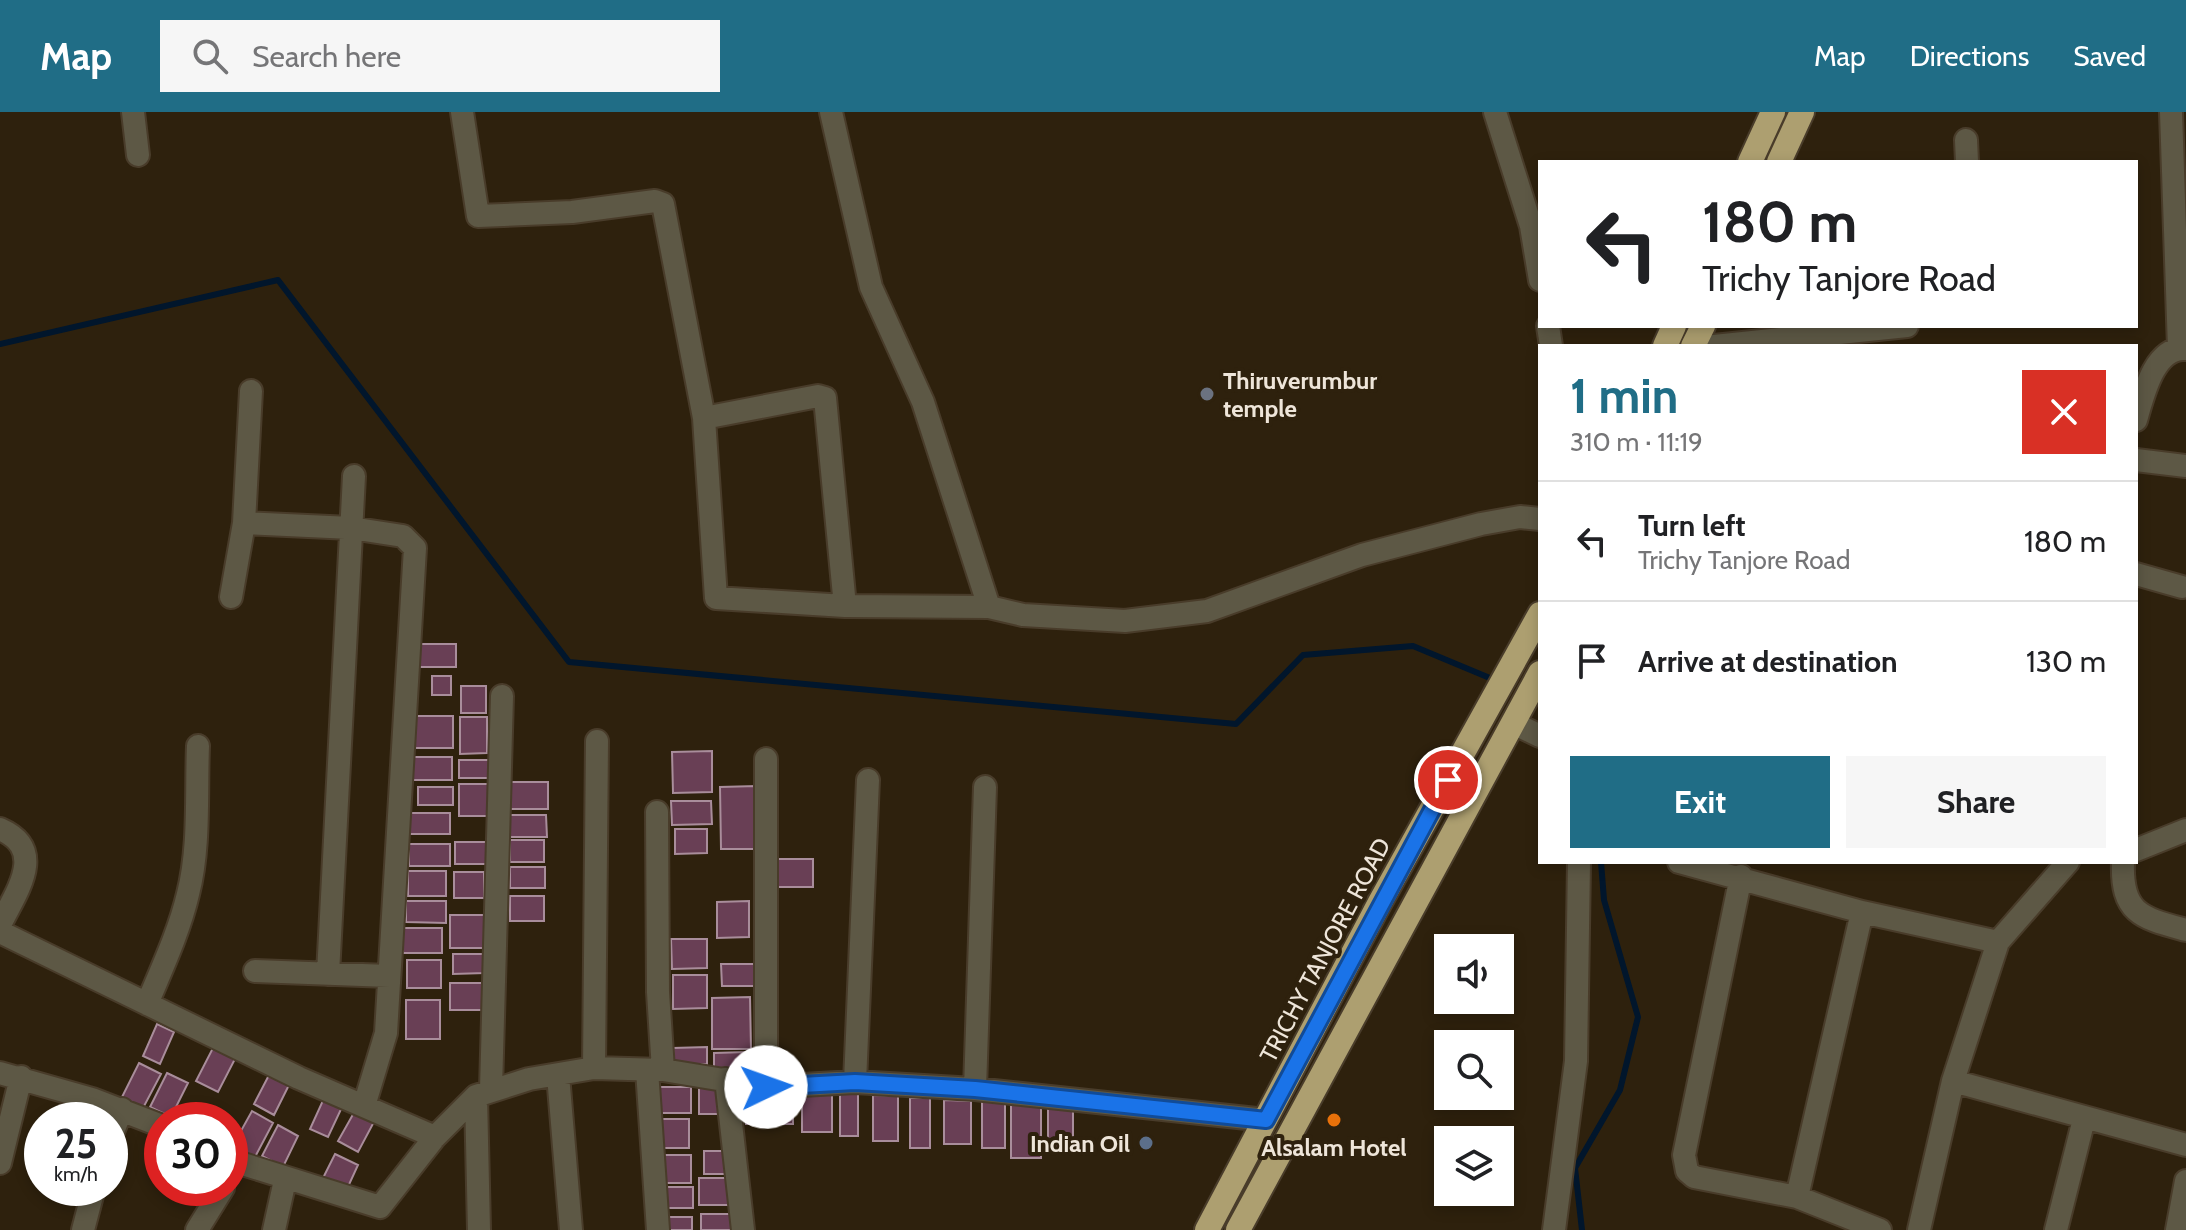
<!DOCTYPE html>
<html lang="en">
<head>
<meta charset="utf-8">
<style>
  :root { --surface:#fff; --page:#f6f6f6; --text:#202124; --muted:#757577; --line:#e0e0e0; --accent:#206d86 }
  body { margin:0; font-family:Cabin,sans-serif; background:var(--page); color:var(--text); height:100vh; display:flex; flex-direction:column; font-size:30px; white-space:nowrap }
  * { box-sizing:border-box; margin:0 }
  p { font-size:26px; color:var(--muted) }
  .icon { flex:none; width:44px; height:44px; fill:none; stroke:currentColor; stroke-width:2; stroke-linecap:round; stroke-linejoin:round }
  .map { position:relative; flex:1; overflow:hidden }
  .details { position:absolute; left:1538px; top:232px; width:600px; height:520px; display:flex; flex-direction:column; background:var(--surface); border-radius:0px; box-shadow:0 4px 12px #0003 }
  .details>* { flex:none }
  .top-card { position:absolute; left:1538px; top:48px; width:600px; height:168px; border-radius:0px; box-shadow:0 4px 12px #0003; background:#fff; color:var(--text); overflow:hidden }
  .buttons { position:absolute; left:1434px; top:822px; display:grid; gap:16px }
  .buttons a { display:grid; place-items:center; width:80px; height:80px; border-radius:0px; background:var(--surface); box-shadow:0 4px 12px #0003; font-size:40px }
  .speed { position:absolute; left:24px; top:990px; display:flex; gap:16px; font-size:40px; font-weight:700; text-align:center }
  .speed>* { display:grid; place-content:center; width:104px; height:104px; border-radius:50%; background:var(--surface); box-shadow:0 4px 12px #0003; line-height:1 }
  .speed small { font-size:20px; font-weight:400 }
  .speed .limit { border:12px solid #d22; background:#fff; color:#111 }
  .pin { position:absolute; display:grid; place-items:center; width:68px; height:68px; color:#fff; margin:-34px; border:4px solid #fff; border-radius:50%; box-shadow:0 2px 8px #0007 }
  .me { position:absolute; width:88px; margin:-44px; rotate:87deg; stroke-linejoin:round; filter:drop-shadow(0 0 6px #0008) }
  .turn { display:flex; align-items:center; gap:28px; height:168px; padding:0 32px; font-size:36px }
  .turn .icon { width:104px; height:104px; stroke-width:2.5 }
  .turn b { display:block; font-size:56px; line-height:68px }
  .round { display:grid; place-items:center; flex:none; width:84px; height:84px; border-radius:0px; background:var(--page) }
  .summary { display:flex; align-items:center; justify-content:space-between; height:136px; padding:0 32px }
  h1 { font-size:48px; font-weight:700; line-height:60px; color:var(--accent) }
  .primary-button { display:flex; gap:16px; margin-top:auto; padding:16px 32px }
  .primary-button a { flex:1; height:92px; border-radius:0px; background:var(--accent); color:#fff; font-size:32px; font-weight:700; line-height:92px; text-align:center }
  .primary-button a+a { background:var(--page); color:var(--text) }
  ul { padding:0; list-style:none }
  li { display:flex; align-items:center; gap:24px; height:120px; padding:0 32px; border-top:2px solid var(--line) }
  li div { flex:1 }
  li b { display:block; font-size:30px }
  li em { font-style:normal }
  header { display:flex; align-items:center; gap:48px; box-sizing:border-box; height:112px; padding:0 40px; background:var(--accent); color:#fff }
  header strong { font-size:38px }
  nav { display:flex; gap:44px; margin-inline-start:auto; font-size:28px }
  .search { width:560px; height:72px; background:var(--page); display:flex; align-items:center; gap:20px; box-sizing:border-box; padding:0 28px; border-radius:0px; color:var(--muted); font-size:30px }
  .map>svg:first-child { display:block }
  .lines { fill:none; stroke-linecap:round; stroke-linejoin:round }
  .stream { stroke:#01162c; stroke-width:6 }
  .building { fill:#693f55; stroke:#a98d9b; stroke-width:2 }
  .minor-casing { stroke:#493c2a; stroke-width:26 }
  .highway-casing { stroke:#493c2a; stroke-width:28 }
  .minor { stroke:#5d5845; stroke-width:22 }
  .highway { stroke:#ad9f70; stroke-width:24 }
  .route-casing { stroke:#114b97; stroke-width:20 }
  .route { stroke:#1a73e8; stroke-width:14 }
  .worship-dot { fill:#6b7280; stroke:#2e210d; stroke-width:3 }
  .food-dot { fill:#e8710a; stroke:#2e210d; stroke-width:3 }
  .service-dot { fill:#5c6f8a; stroke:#2e210d; stroke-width:3 }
  .labels { text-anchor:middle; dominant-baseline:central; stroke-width:8; stroke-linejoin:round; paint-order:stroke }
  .poi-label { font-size:24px; font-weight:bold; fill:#eee5d9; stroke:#2e210d; text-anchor:start }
  .street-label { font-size:24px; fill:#eee5d9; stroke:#2e210d }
</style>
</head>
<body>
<header>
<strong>Map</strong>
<div class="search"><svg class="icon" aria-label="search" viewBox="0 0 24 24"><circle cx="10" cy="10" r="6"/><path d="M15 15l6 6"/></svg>Search here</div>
<nav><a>Map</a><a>Directions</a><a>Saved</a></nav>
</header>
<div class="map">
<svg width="2186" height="1118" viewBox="0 0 2186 1118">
  <rect width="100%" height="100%" fill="#2e210d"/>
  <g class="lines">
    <path class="stream" d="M0 232 278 168 569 550 1236 612 1303 543 1413 534 1497 569
      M1582 1118 1575 1056 1620 978 1638 905 1604 788 1601 750"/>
  </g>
  <path class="building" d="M418 532H456V555H418Z
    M432 564H451V583H432Z
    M461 574H486V601H461Z
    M414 604H453V636H415Z
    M460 605H487V641L460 642Z
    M712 639V680L673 681 672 640Z
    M413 645H452V668H413Z
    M459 648H490V666H459Z
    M509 670H548V697H510Z
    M459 672H488V704H459Z
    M756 674 757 737H721L720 675Z
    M418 675H453V693H418Z
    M671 689H711L712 712 672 713Z
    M410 701H450V722H410Z
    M507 703H546L547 725H507Z
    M675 717H707V741L675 742Z
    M510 728H544V750H510Z
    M455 730H491V752H455Z
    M409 732H450V754H409Z
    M777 747H813V775H777Z
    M510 755H545V776H510Z
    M408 759H446V784H408Z
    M454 760H484V786H454Z
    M510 784H544V809H510Z
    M406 789H446V811L406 810Z
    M749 789V825L717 826V790Z
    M450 803H489V836H450Z
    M403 816H442V841H403Z
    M671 827H707V856L672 857Z
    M453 842H485V861L453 862Z
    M407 848H441V876H407Z
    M721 852H754L755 874H722Z
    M673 863H707V896L673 897Z
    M450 871H486V898H450Z
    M750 885 751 937H712V886Z
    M406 888H440V927H406Z
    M157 912 174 920 160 952 143 944Z
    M214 934 236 945 218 980 196 969Z
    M707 935V952L674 953 673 936Z
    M747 940V959L714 960V941Z
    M139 951 161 962 142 998 121 987Z
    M167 961 188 971 171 1005 150 995Z
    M269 963 289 973 274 1003 254 992Z
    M699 974H723V1002H699Z
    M660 975H691V1001H660Z
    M832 980V1020H802V981Z
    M746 982H793V1012H746Z
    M840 982H858V1024H840Z
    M873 983 898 984V1029H873Z
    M325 984 343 993 328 1025 310 1017Z
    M910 986H930V1036H910Z
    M944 988 971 989V1032H944Z
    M982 990H1005V1036H982Z
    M1011 993H1041V1046H1011Z
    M1048 995H1073V1039L1048 1040Z
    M356 997 375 1008 358 1040 338 1029Z
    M252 999 273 1011 254 1047 232 1035Z
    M660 1007H689V1036H660Z
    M278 1013 298 1024 283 1055 262 1044Z
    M704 1039H727V1062H704Z
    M335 1042 358 1053 347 1077 323 1066Z
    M663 1043H691V1071H663Z
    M699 1066H728V1093H699Z
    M663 1075H693V1096H663Z
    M701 1102H733V1118H701Z
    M667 1105H692V1118H667Z"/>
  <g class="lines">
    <g class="minor-casing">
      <path id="minor" d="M133 0 138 43
        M462 0 478 104 572 100 655 89 663 92 704 306 716 486 845 494 989 495
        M831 0 871 175 923 290 989 495 1023 503 1125 509 1207 499 1362 443 1481 412 1520 405 1540 407
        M1495 0 1531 114 1540 168
        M2171 0 2179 236
        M1966 28 1967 50
        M1548 214 1551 234
        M1714 234 1907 214
        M251 279 244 411 351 416 403 424 415 436 386 921 364 994
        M704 306 818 284 825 286 845 494
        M2136 308C2143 284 2154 234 2186 237
        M2136 348 2186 354
        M2136 462 2182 475
        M231 485 244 411
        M1513 611 1540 624
        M766 647V975
        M657 700 658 880 663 958
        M0 717C48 738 16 780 0 813
        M2136 738 2186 718
        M1679 750 1862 800 1998 830 1953 969 1919 1118
        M2123 750C2121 802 2142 806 2186 818
        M1741 764 1684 1043 1687 1059 1694 1065 1797 1085 1880 1118
        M0 820 299 966 435 1025
        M1998 830 2068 750
        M255 859 389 864
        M328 862 354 364
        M147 892C162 856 179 820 188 782 200 735 196 682 198 634
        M594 956 597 629
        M647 958 658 1118
        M0 961 92 987 162 1014
        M558 963 571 1118
        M726 967 743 1118
        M1953 969 2186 1033
        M855 970 868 668
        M491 977 502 584
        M975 977 985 675
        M476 984 479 1118
        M110 1027 122 997
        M230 1048 380 1095 435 1025 476 984 529 967 594 956 663 958 766 975 855 970 975 977 1266 1008
        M0 1051 21 965
        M1797 1085 1862 800
        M83 1118 94 1076
        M197 1118 223 1076
        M274 1118 285 1068
        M1554 1118 1576 949 1579 750
        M2056 1118 2084 1007
        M2177 1118 2186 1069"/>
    </g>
    <g class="highway-casing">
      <path id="highway" d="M1750 50 1773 0
        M1779 50 1802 0
        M1665 234 1674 214
        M1693 234 1703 214
        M1207 1118 1380 790 1540 502
        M1238 1118 1540 561"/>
    </g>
    <use href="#minor" class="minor"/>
    <use href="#highway" class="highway"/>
  </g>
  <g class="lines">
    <g class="route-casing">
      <path id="route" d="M766 975 855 970 975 977 1266 1008 1448 668"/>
    </g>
    <use href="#route" class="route"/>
  </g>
  <circle class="worship-dot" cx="1207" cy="282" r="8"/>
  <circle class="food-dot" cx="1334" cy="1008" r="8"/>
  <circle class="service-dot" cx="1146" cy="1031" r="8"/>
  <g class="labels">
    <g class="poi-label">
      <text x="1223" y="268">Thiruverumbur<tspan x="1223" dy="28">temple</tspan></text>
      <text x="1130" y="1031" text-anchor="end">Indian Oil</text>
      <text x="1334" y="1035" text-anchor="middle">Alsalam Hotel</text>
    </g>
    <g class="street-label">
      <text transform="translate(1325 838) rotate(-62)">TRICHY TANJORE ROAD</text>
    </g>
  </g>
</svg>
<div class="buttons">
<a><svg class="icon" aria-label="sound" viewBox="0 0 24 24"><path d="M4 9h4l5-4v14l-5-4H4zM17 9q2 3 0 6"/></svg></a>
<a><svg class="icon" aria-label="search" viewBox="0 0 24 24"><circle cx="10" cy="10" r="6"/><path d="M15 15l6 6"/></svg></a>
<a><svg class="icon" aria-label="layers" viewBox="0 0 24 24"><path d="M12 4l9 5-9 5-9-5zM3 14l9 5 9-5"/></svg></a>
</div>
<div class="speed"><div>25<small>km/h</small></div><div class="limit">30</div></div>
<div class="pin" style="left:1448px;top:668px;background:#d93025"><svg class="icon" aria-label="arrive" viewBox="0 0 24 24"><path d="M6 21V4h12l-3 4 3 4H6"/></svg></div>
<svg class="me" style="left:766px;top:975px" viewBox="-20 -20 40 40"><circle r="19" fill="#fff"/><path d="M0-13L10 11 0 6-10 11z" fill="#1a73e8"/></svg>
<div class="top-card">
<div class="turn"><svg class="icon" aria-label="left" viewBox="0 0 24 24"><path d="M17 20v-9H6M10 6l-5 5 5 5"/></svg><div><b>180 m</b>Trichy Tanjore Road</div></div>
</div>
<section class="details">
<div class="summary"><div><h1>1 min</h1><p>310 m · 11:19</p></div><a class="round" style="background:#d93025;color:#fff"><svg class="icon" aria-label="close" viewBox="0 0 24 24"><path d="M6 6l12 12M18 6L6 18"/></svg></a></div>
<ul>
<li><svg class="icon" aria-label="left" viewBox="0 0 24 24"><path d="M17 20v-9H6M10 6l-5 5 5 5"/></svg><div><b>Turn left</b><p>Trichy Tanjore Road</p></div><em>180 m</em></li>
<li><svg class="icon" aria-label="arrive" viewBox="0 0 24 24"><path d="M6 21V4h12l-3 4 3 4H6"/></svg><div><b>Arrive at destination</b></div><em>130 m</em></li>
</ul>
<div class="primary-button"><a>Exit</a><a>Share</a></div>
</section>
</div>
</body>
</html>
